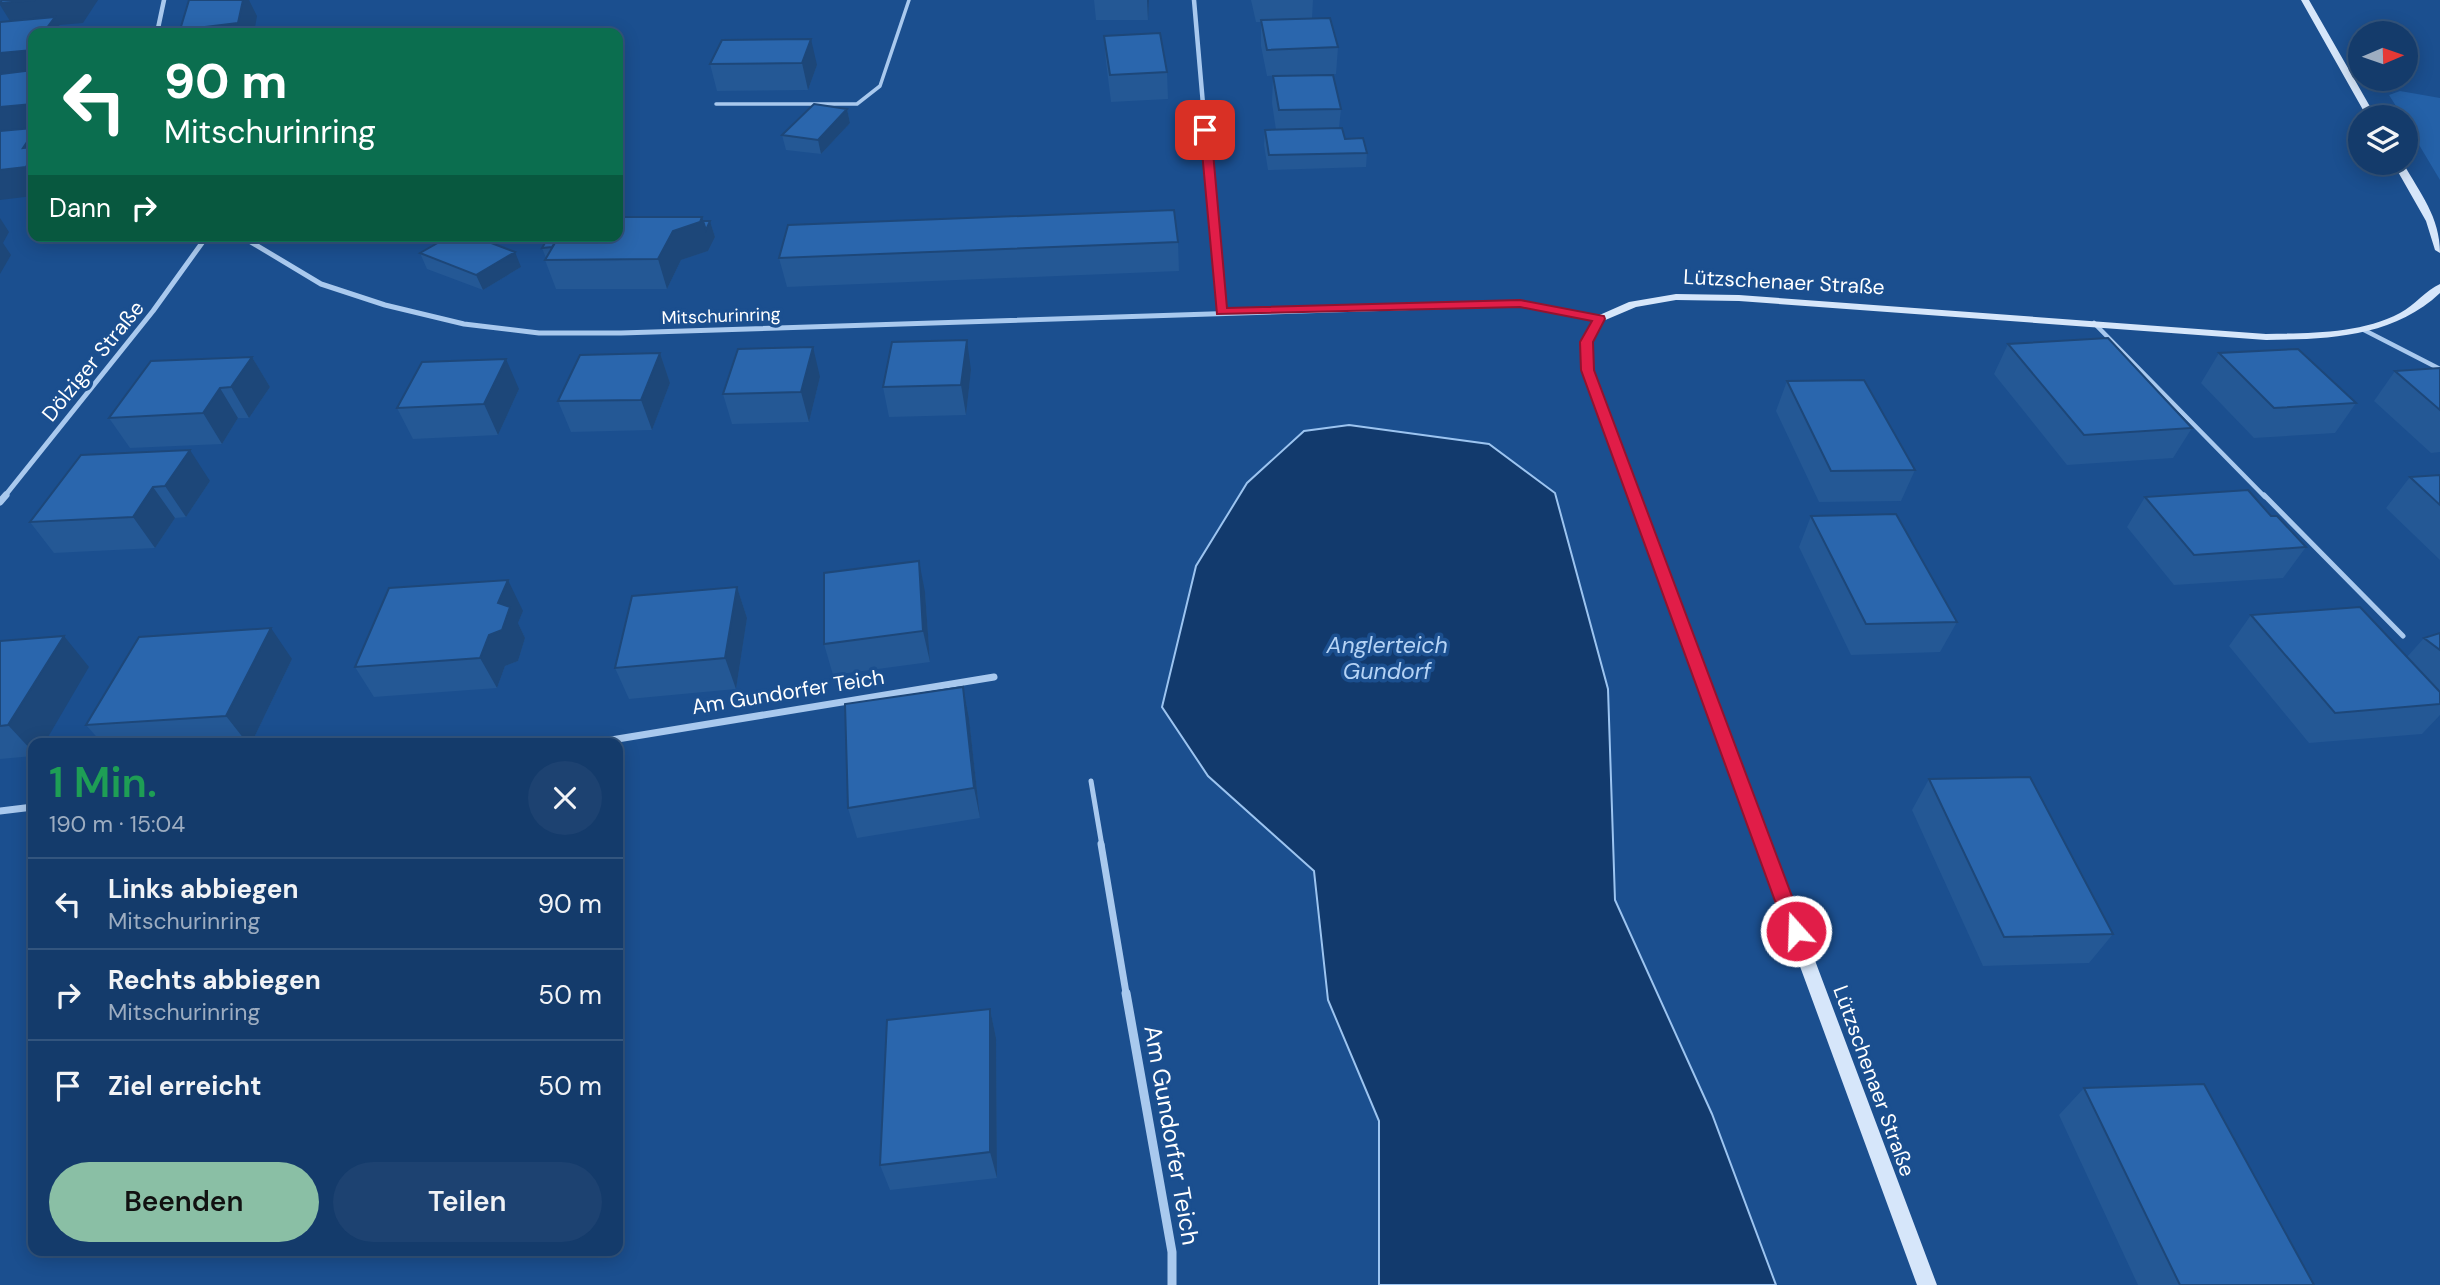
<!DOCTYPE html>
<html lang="de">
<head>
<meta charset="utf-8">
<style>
  :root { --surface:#143b6b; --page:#1d4271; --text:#f1f3f6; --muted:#9dadc1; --line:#33557e; --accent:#8abfa5 }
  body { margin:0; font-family:"DM Sans",sans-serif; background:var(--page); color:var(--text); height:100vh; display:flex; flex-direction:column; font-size:26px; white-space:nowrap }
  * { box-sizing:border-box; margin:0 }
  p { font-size:23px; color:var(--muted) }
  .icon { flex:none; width:38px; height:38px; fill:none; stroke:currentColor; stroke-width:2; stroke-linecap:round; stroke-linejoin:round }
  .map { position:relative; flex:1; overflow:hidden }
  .sheet { position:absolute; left:28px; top:738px; width:595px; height:518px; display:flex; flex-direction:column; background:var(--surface); border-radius:14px; box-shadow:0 4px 18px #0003,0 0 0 2px var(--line) }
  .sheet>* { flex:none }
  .top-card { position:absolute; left:28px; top:28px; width:595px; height:214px; border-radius:14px; box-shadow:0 4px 18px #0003,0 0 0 2px var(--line); background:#0b6e4f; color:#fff; overflow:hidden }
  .needle { width:46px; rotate:88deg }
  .fabs { position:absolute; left:2348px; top:21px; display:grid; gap:14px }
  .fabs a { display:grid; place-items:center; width:70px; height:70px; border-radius:50%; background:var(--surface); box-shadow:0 4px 18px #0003,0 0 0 2px var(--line); font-size:35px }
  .pin { position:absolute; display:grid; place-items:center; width:60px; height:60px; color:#fff; margin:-30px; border-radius:14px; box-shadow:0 4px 10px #0006 }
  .me { position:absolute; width:77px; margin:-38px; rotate:340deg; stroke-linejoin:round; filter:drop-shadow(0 0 5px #0008) }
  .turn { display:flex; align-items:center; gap:24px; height:147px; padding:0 21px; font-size:32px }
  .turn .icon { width:91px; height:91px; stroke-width:2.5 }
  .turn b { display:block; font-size:49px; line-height:60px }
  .then { display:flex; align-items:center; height:66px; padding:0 21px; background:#0003; gap:14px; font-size:26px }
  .round { display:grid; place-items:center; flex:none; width:74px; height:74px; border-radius:37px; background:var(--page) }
  .head { display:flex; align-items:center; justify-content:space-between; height:119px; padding:0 21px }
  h1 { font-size:42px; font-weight:600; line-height:52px; color:#1e9e55 }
  .cta { display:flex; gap:14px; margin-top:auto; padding:14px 21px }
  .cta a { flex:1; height:80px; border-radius:42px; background:var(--accent); color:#111; font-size:28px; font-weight:600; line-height:80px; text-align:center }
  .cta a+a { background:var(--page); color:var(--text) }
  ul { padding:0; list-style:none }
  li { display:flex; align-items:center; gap:21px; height:91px; padding:0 21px; border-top:2px solid var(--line) }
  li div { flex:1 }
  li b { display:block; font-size:26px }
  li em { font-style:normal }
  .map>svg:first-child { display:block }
  .green { fill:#2461a8 }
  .water { fill:#123a6d; stroke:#9cc4f0; stroke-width:2 }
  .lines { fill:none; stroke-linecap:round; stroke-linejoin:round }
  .lane-far3 { stroke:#a9c9ee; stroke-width:3.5 }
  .lane-far2 { stroke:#a9c9ee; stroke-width:4.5 }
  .lane-far1 { stroke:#a9c9ee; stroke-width:5 }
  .lane { stroke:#a9c9ee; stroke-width:7 }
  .street-far3 { stroke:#a9c9ee; stroke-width:4.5 }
  .street-far2 { stroke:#a9c9ee; stroke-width:5 }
  .street-far1 { stroke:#a9c9ee; stroke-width:7 }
  .street { stroke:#a9c9ee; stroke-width:9 }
  .secondary { fill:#d6e6fa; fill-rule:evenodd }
  .wall { fill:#245895 }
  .shaded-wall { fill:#1d4779 }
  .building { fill:#2a66ad; stroke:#1d4779; stroke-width:2 }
  .route { fill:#e11d48; stroke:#92132f; stroke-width:2 }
  .labels { text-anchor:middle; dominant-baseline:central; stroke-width:7; stroke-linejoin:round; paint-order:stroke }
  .far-street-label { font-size:18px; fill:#fff; stroke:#1b4f8f }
  .street-label { font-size:21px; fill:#fff; stroke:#1b4f8f }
  .water-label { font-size:23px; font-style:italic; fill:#b5d3f5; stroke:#1b4f8f }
  .near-street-label { font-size:24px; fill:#fff; stroke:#1b4f8f }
</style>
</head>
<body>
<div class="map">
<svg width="2440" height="1285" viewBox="0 0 2440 1285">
  <rect width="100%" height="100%" fill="#1b4f8f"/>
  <path class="green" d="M2400 91 2440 98V180L2406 123V117H2403L2389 95Z"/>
  <path class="water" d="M1349 425 1489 444 1555 493 1608 689 1615 900 1712 1114 1776 1285H1379V1121L1328 1000 1314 871 1208 776 1162 707 1196 566 1247 483 1304 431Z"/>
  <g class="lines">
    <path class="lane-far3" d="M716 104H857L880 86 909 0"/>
    <path class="lane-far2" d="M2094 323 2265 497
      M2364 330 2440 369"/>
    <path class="lane-far1" d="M2264 495 2403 636
      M1091 781 1102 846"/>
    <path class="lane" d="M1101 844 1126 993"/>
    <path class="street-far3" d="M1194 0 1213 220
      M157 33 164 0"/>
    <path class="street-far2" d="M1213 218 1221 312
      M241 236 321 284 385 305 464 324 539 333H621L1520 304 1599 319
      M4 497 153 311 207 236"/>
    <path class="street-far1" d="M0 502 6 495
      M587 744 994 677
      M0 811 33 807"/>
    <path class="street" d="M1126 993 1172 1252V1285"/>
    <path class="secondary" d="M2301 0H2309L2376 117H2367Z
      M2393 163H2403C2420 193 2440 217 2440 253L2435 250 2426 221Z
      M2440 284V293C2392 338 2328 339 2266 340L1739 301 1676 300 1636 307 1603 321 1593 342V370L1937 1285H1917L1581 370V342L1595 317 1629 302 1676 294 1739 295 2266 334C2310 333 2360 334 2400 313 2415 305 2426 290 2440 284Z"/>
  </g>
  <path class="wall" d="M1094 0H1149L1148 20H1096Z
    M1251 0H1313L1312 19 1338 47 1336 74 1267 76 1261 46V22H1256Z
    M1104 36 1167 72 1168 99 1111 102 1106 62Z
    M722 40 817 65 808 90 717 91 710 64Z
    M1273 76 1341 109 1339 128 1345 139 1367 153 1366 167 1268 170 1264 145 1265 130H1276L1272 103Z
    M847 109 850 123 821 154 786 150 782 135Z
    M703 221H710L715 237 708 251 681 260 667 289H556L545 260 546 258 542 248Z
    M1178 242 1179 271 787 287 779 258Z
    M420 253 521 267 483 290 427 269Z
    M2008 344 2192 428 2173 458 2067 465 1994 374Z
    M660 353 670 383 652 430 571 432 558 401Z
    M2219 353 2356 403 2335 433 2254 438 2201 383Z
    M252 357 270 387 249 418H238L222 444 130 448 109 418Z
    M2440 368V452L2431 453 2374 401 2395 371Z
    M971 370 966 415 889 417 883 387Z
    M820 377 809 422 732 424 723 394Z
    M1787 381 1915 470 1901 501 1819 502 1776 411Z
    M519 389 498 435 413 439 397 408Z
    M81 455 210 481 186 517 175 518 155 548 54 553 30 522Z
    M2440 475V560L2386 508 2410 477Z
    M2145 497 2271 516 2306 547 2283 578 2174 585 2127 527Z
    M1811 516 1957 622 1940 652 1851 655 1799 547Z
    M737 587 747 618 736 689 629 699 615 668Z
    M925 592 930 662 833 675 824 644Z
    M523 611 518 623 525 638 518 661 505 666 497 688 374 697 355 667Z
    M2251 615 2407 657 2424 638 2440 633V715L2422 734 2309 743 2229 646Z
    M0 641 89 667 33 744V756L0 759Z
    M292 659 251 744H103L86 725Z
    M963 687 969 718 980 818 857 838 848 808Z
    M1929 779 2113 934 2089 963 1983 966 1912 810Z
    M990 1009 996 1038 997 1178 890 1190 880 1165Z
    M2084 1088 2314 1285H2138L2059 1115Z"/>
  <path class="shaded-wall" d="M35 0H98L83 23 59 25 64 33H43L15 29 0 5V3Z
    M243 0H249L257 16 254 33H182L180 30Z
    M1147 0H1149L1148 20Z
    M811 39 817 65 808 90 802 63Z
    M33 50V78L0 81V53Z
    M33 104V196L0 200V107Z
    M847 109 850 123 821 154 818 140Z
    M702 217 706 230 710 221 715 237 708 251 681 260 667 289 658 259 673 231Z
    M0 218 9 232 3 243 11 255 0 274Z
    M515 252 521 267 483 290 476 275Z
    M967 340 971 370 966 415 961 385Z
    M813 347 820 377 809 422 801 392Z
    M660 353 670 383 652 430 641 400Z
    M252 357 270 387 249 418 231 387Z
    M506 359 519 389 498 435 484 404Z
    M220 388 238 418 222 444 203 413Z
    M190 450 210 481 186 517 165 486Z
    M153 487 175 518 155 548 133 517Z
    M919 561 925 592 930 662 923 631Z
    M508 580 523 611 518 623 525 638 518 661 505 666 497 688 480 658 498 603Z
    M737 587 747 618 736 689 725 658Z
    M271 628 292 659 251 744H248L226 716Z
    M64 636 89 667 44 744H33V752L8 725Z
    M963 687 969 718 980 818 974 788Z
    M990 1009 996 1038 997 1178 990 1152Z"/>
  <path class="building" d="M2 0H35L0 3Z
    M189 0H243L238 23 180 30Z
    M55 17 43 33H33V50L0 53V22Z
    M1330 18 1338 47 1267 50 1261 20Z
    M1160 33 1167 72 1110 75 1104 36Z
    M811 39 802 63 710 64 722 40Z
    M33 70V104L0 107V75L1 74Z
    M1333 75 1341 109 1279 110 1273 76Z
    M814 104 847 109 818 140 782 135Z
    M33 128V133L23 148 33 147V154L26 167 0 170V131Z
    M1342 128 1345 139 1363 138 1367 153 1269 155 1265 130Z
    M1174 210 1178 242 779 258 788 225Z
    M618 217H702L700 222 673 231 658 259 545 260 559 236H618Z
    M703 221H710L706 230Z
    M450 236H473L515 252 476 275 420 253Z
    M549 236H559L552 247 542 248Z
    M2108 338 2192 428 2084 435 2008 344Z
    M967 340 961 385 883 387 892 342Z
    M813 347 801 392 723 394 738 349Z
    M2298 349 2356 403 2274 408 2219 353Z
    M660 353 641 400 558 401 580 355Z
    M252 357 231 387 220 388 203 413 109 418 151 361Z
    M506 359 484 404 397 408 422 362Z
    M2440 368V410L2395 371Z
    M1864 380 1915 470 1831 471 1787 381Z
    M190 450 165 486 153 487 133 517 30 522 81 455Z
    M2440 475V505L2410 477Z
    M2248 490 2271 516H2277L2306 547 2194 555 2145 497Z
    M1896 514 1957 622 1866 624 1811 516Z
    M919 561 923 631 824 644V573Z
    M508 580 498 603 510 607 502 630 489 635 480 658 355 667 389 588Z
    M737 587 725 658 615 668 632 596Z
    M2360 607 2440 692V704L2335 713 2251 615Z
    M271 628 226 716 86 725 139 637Z
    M2440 633V650L2424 638Z
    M64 636 8 725 0 726V641Z
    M963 687 974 788 848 808 845 704Z
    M2030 777 2113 934 2004 937 1929 779Z
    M990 1009V1152L880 1165 887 1020Z
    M2204 1084 2314 1285H2180L2084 1088Z"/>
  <path class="route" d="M1205 127 1211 130 1227 308 1520 300 1604 316 1605 319 1593 342 1594 370 1805 931 1802 937 1796 939 1789 937 1786 931 1581 370 1580 342 1592 321 1520 307 1217 314 1200 130Z"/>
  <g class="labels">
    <g class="far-street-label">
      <text transform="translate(721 316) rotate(-2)">Mitschurinring</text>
    </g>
    <g class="street-label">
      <text transform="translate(1784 282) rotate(3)">Lützschenaer Straße</text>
      <text transform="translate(93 361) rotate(-51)">Dölziger Straße</text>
      <text transform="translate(788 692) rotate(-9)">Am Gundorfer Teich</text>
      <text transform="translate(1874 1081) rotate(70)">Lützschenaer Straße</text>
    </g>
    <g class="water-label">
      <text x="1387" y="645">Anglerteich<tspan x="1387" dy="26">Gundorf</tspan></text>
    </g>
    <g class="near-street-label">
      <text transform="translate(1172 1135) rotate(80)">Am Gundorfer Teich</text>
    </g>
  </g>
</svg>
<div class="fabs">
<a><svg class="needle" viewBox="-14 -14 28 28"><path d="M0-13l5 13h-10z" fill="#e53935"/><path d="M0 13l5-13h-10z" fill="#9dadc1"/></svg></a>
<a><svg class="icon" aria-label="layers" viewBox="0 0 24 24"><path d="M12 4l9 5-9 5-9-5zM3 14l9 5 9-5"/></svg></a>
</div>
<div class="pin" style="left:1205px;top:130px;background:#d93025"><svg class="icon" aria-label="arrive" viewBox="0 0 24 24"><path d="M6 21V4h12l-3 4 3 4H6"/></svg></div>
<svg class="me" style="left:1796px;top:931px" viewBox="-20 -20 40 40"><circle r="17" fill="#e11d48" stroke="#fff" stroke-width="3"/><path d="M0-11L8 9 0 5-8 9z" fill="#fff"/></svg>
<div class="top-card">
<div class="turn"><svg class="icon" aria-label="left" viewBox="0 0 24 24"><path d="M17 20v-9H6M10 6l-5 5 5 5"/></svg><div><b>90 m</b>Mitschurinring</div></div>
<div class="then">Dann<svg class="icon" aria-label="right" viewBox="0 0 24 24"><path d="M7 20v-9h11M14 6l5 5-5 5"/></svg></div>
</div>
<section class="sheet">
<div class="head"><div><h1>1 Min.</h1><p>190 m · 15:04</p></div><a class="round"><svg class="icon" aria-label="close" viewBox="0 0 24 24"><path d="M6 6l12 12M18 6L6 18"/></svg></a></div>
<ul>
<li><svg class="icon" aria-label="left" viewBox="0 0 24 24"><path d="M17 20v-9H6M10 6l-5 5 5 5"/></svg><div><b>Links abbiegen</b><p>Mitschurinring</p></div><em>90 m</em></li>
<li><svg class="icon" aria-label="right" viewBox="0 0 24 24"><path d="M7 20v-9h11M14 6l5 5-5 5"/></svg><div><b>Rechts abbiegen</b><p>Mitschurinring</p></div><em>50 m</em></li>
<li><svg class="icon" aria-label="arrive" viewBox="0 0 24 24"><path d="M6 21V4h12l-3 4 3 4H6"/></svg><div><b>Ziel erreicht</b></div><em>50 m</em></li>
</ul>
<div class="cta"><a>Beenden</a><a>Teilen</a></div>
</section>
</div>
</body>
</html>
